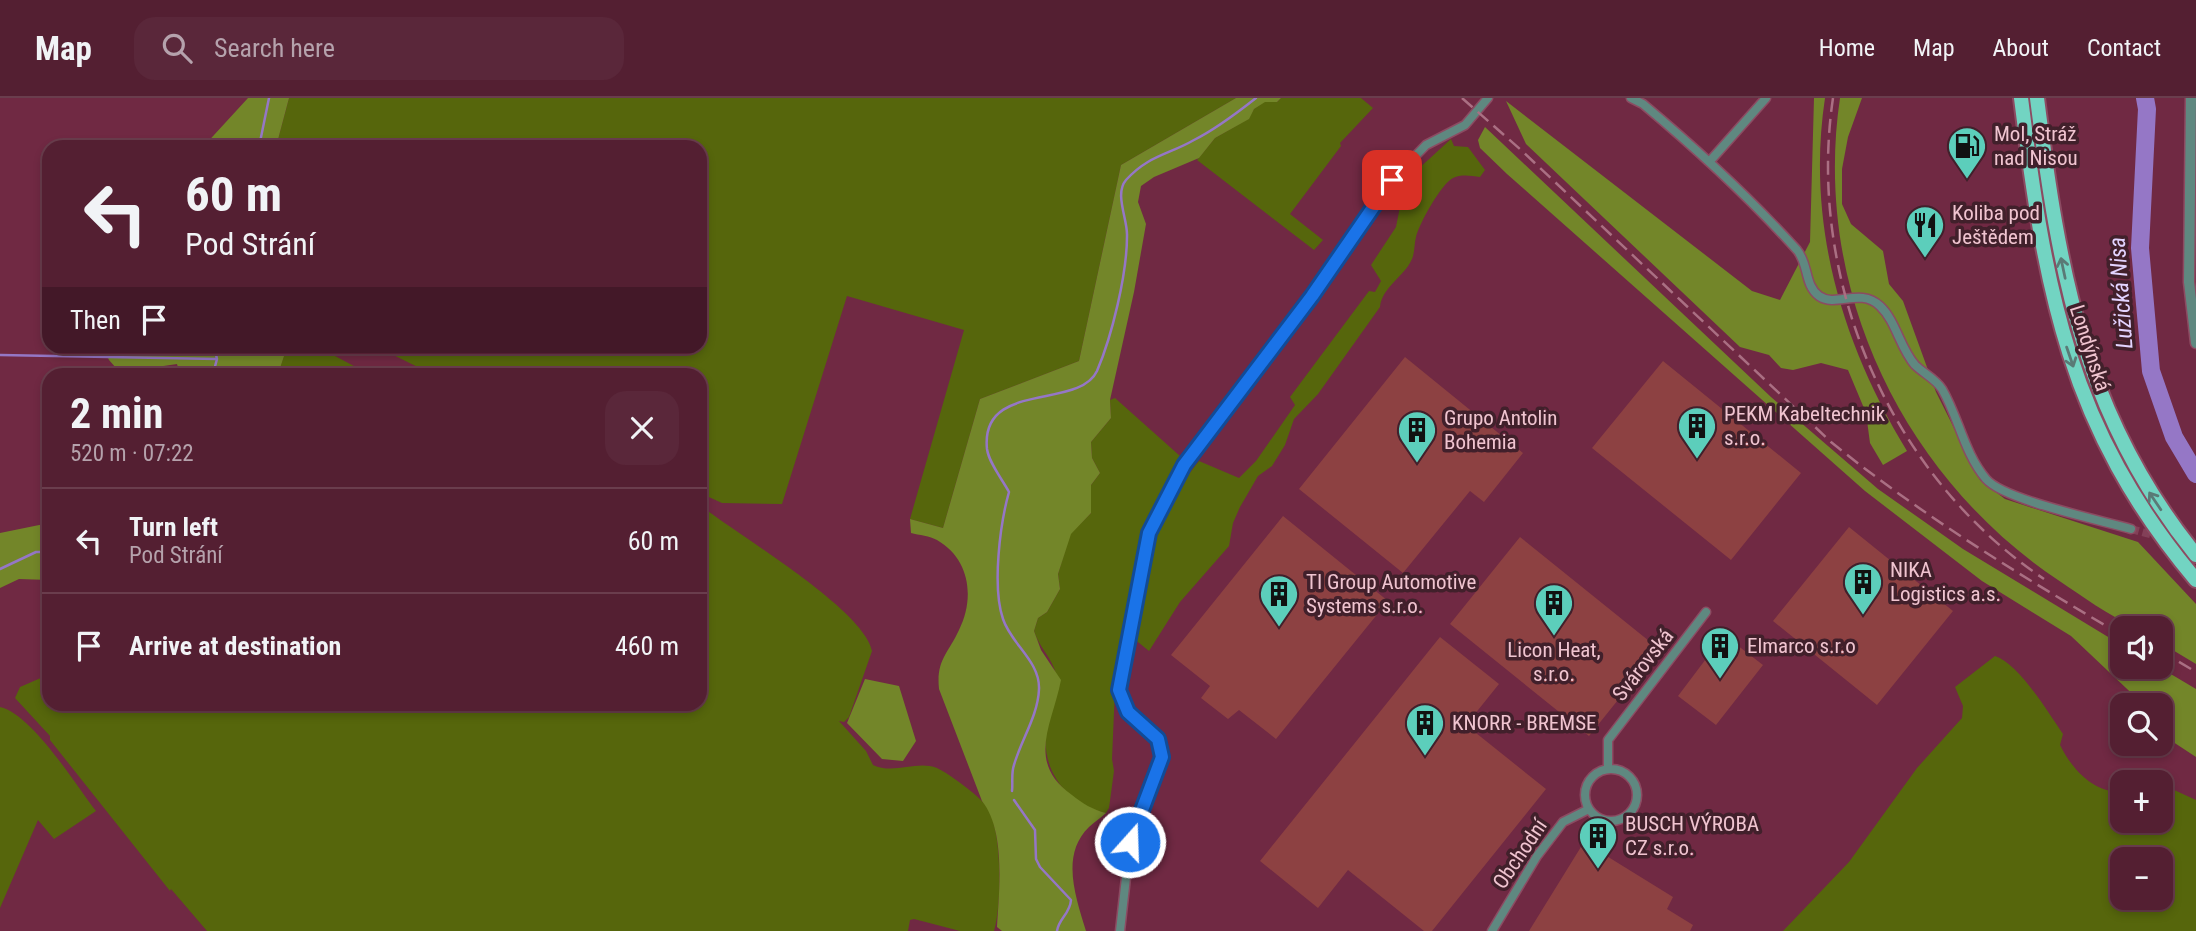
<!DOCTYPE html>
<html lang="en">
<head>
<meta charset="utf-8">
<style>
  :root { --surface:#541f32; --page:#5a273a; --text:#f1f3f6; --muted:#b5a2ac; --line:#6a3d4d }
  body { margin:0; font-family:"Roboto Condensed",sans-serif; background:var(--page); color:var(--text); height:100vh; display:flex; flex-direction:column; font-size:26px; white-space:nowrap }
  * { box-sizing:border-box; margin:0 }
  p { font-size:23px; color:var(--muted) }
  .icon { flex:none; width:38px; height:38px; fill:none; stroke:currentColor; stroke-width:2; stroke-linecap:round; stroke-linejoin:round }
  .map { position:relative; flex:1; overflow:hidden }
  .side { position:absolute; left:42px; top:270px; width:665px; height:343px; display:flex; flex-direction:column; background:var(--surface); border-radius:21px; box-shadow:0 4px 10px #0003,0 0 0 2px var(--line) }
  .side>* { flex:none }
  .banner { position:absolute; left:42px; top:42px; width:665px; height:214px; border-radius:21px; box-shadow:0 4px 10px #0003,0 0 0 2px var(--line); background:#541f32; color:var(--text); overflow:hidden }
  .tools { position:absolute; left:2110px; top:518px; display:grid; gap:14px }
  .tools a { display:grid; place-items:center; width:63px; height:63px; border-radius:14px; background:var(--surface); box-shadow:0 4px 10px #0003,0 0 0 2px var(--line); font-size:35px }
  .pin { position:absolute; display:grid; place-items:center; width:60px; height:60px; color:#fff; margin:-30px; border-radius:14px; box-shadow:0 4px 10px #0006 }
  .me { position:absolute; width:77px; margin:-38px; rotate:20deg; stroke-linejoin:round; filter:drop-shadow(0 0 5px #0008) }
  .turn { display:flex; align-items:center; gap:24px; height:147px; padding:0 28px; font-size:32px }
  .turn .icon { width:91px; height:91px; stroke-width:2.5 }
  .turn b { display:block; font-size:49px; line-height:60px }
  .then { display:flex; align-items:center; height:66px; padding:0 28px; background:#0003; gap:14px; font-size:26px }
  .round { display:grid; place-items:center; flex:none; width:74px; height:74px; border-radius:21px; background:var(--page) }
  .overview { display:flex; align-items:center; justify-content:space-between; height:119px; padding:0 28px }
  h1 { font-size:42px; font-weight:700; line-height:52px }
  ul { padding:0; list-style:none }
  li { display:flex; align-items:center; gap:21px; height:105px; padding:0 28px; border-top:2px solid var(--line) }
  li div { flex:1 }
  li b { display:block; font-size:26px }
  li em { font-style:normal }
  header { display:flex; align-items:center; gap:42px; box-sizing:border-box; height:98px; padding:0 35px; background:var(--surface); border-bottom:2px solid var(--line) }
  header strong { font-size:33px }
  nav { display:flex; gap:38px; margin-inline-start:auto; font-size:24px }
  .search { width:490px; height:63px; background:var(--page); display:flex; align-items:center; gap:18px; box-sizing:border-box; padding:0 24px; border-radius:21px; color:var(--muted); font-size:26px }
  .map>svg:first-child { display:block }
  .green { fill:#56660c; fill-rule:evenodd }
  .forest { fill:#738629 }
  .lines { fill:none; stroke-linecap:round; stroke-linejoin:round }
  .stream { stroke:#9577c6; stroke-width:2.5 }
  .river { stroke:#9577c6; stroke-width:18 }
  .building { fill:#8d4142 }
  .minor-tunnel { stroke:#834058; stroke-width:8; stroke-dasharray:8 4; stroke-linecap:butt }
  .minor-casing { stroke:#8c4b62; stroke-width:11 }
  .tertiary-casing { stroke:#8c4b62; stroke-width:13 }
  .trunk-casing { stroke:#8c4b62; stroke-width:18 }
  .minor { stroke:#5f8880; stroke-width:8 }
  .tertiary { stroke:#5f8880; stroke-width:10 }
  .trunk { stroke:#72d4c2; stroke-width:14 }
  .rail { stroke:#aa6f83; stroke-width:2.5; stroke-dasharray:14 7; stroke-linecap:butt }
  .oneway { stroke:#5a7a76 }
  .route-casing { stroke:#114b97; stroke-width:18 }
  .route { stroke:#1a73e8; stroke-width:12 }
  .labels { text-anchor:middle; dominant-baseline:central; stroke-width:7; stroke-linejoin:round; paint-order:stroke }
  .poi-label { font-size:21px; fill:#f0c4d0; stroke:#41202b; text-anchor:start }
  .street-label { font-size:21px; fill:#f0c4d0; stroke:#41202b }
  .water-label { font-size:23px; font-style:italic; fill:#e3d4ff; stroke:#41202b }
</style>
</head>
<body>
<header>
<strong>Map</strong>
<div class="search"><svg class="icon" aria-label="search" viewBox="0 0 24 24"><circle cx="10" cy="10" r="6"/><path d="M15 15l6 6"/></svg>Search here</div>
<nav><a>Home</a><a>Map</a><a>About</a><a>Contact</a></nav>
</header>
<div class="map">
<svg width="2196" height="833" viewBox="0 0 2196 833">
  <rect width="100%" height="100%" fill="#702943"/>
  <path class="green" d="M289 0H1236L1121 67 1079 263 980 301 943 430 910 421 964 232 847 198 782 406 722 405 700 395V276H432L377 249 700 248V49H276Z
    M1281 0H1361L1373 10 1340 45 1341 48 1290 116 1323 142 1314 152 1197 62 1215 40 1248 21 1254 11 1265 3 1277 4Z
    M1451 41 1454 48 1468 49 1485 72 1480 79C1471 78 1462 76 1453 80 1441 86 1419 126 1416 139 1414 146 1415 154 1412 161 1404 179 1382 189 1380 209L1318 296 1294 321 1285 347 1272 368 1258 378 1240 409 1233 425 1229 448 1180 504 1149 553 1133 540C1142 471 1155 417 1199 363L1239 380 1256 363 1295 307 1290 299 1369 193 1375 194 1381 183 1371 167 1396 129 1405 83Z
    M287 248 318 249 369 276H278Z
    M1115 300 1180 358 1151 420 1138 464 1116 567 1112 661 1114 673 1109 710 1106 715C1064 707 1037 666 1048 625 1051 610 1060 591 1056 576 1052 560 1039 549 1034 533L1038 520 1047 514 1060 491 1058 476 1070 436 1091 415V387L1100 375 1092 360 1091 344 1111 320 1110 302Z
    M700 407C736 436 864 511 872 553L849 619 844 624 839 623 866 653 873 667C894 677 916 662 937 670 948 675 981 699 988 710 1002 734 1002 806 994 833H960L914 821 910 822 908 833H207L171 791 170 793 50 642V638L15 600 20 589 43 579 49 583V606H700Z
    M1995 558C2019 566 2048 614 2063 636L2060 647C2072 671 2093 695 2123 694V723H2161V686L2196 702V833H1783L1849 764 1917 670 1962 620 1963 608 1955 589ZM2123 761H2161V800H2123Z
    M0 609C32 616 75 686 96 713L54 741 38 722 0 810Z"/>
  <path class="forest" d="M248 0H289L276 49H203Z
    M1236 0H1281L1277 4H1265L1254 11 1249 21 1215 40 1199 60 1154 79 1141 88 1138 104 1146 126 1134 194 1110 302 1111 320 1091 344 1092 360 1100 375 1091 387V415L1071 436 1058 476 1060 491 1047 514 1038 520 1034 533 1041 552 1061 582C1053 625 1025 664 1072 697 1082 705 1093 712 1106 715 1101 720 1094 724 1089 729 1060 757 1076 800 1086 833H1002L997 829C999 793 1006 733 982 703L939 591C936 562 948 556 959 532 975 500 970 461 937 442 930 438 919 437 911 435L910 421 943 430 980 301 1079 263 1121 67Z
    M1814 0H1825C1806 126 1842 246 1907 353L1883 367 1870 345 1866 315 1848 272 1821 265 1793 272 1781 270 1769 257 1740 249 1526 46 1506 3 1752 193 1780 202 1810 144Z
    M1840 0H1862L1848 39 1842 71V106L1851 126 1883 153 1889 186 1903 203 1936 294 1980 382 2005 401 2138 444 2196 506V566L2161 545V530C2153 530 2142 532 2135 529 2109 518 2082 498 2058 482 1901 377 1812 188 1840 0Z
    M1485 29 1771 299 1878 391 1963 451 2123 548V569H2159L2196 591V659L2161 636V607H2144L2071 538 1982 483 1865 393 1507 76 1480 50 1478 42Z
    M103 249H287L278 276H180L177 266 136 272 117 271 109 262Z
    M49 425V482L19 481 0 490V435Z
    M865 581 899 588 916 643 903 663 882 661 847 625Z"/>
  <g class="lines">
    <path class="stream" d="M259 49 269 0
      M0 257 217 261
      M213 276 217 261 214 248
      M0 471 36 454H49
      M1012 693C1013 685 1011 675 1014 667 1021 642 1038 618 1039 591 1040 563 1011 546 1003 521 992 489 1000 426 1009 394 1002 381 989 365 987 351 980 282 1079 312 1097 273 1112 238 1127 176 1127 138 1128 122 1114 96 1126 82 1149 57 1168 57 1194 42 1216 31 1237 15 1256 0
      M1014 702 1035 732 1036 761 1040 769 1071 802C1070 816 1059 820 1057 833"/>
    <path class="river" d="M2145 0 2147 11 2140 150 2151 273 2174 339 2196 376"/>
  </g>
  <path class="building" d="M1405 259 1523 355 1484 404 1470 393 1403 475 1299 391Z
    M1663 263 1801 375 1731 462 1592 350Z
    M1283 418 1388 503 1276 641 1239 612 1228 621 1201 600 1210 588 1171 557Z
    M1849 429 1953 513 1877 607 1773 523Z
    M1520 439 1659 551 1589 638 1450 526Z
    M1724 537 1763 567 1716 627 1678 598Z
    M1440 539 1499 586 1466 627 1546 691 1432 833H1424L1348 772 1318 810 1260 763Z
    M1584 744 1673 799 1667 811 1693 827 1690 833H1529Z"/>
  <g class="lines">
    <path class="minor-tunnel" d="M2131 431 2186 446"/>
    <g class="minor-casing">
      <path id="minor" d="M1631 0 1643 6C1698 52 1749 99 1797 152 1809 166 1804 187 1819 198 1836 210 1860 189 1880 208 1896 223 1900 250 1915 267 1923 275 1936 281 1942 291 1959 320 1964 355 1986 381 2004 402 2100 422 2131 431
        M1710 63 1766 0
        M1608 671V642L1706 514
        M1585 697a26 26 0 1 1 52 0a26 26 0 1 1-52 0Z
        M1120 833 1130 744 1162 659 1158 641 1128 614 1119 592 1149 435 1184 367 1312 198 1392 82 1426 47 1465 27 1488 0
        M1492 833 1537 758 1563 724 1589 711"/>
    </g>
    <g class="tertiary-casing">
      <path id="tertiary" d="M2191 0 2189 184 2196 245"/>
    </g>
    <g class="trunk-casing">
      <path id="trunk" d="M2021 0C2045 191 2068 330 2196 482
        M2037 0C2059 173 2083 318 2196 457"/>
    </g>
    <use href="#minor" class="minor"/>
    <use href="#tertiary" class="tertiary"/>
    <use href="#trunk" class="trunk"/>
    <path class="rail" d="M1462 0 1521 52 1831 344C1925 420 2020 477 2123 538
      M1833 0C1806 182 1890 378 2044 481
      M2161 553 2196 574"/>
  </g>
  <defs><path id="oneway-shaft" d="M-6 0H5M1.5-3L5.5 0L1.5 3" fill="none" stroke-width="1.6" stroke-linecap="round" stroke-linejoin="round" transform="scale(1.75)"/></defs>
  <g class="oneway">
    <use href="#oneway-shaft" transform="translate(2063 170) rotate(-102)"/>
    <use href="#oneway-shaft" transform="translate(2070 259) rotate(71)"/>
    <use href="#oneway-shaft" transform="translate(2155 403) rotate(-124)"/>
  </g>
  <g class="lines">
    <g class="route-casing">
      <path id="route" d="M1130 744 1162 659 1158 641 1128 614 1119 592 1149 435 1184 367 1312 198 1392 82"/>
    </g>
    <use href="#route" class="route"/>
  </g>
  <defs>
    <g id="fuel-pin" transform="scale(2.0125)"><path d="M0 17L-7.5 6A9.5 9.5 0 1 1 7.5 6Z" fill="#5ccebb" stroke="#41202b"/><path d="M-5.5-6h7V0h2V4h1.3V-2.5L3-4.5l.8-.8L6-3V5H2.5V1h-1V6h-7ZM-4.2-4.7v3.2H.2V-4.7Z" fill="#111"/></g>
    <g id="restaurant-pin" transform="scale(2.0125)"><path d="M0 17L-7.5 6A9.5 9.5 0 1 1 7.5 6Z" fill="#5ccebb" stroke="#41202b"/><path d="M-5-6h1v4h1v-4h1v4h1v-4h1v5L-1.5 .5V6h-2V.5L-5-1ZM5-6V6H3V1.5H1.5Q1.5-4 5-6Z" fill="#111"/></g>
    <g id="building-pin" transform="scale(2.0125)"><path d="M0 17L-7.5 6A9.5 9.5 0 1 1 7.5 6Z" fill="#5ccebb" stroke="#41202b"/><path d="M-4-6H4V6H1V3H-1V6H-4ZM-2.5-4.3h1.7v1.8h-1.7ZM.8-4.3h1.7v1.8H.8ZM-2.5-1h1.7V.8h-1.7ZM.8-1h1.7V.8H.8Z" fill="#111"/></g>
  </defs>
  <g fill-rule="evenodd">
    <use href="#fuel-pin" x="1967" y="48"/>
    <use href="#restaurant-pin" x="1925" y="127"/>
    <use href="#building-pin" x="1697" y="328"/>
    <use href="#building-pin" x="1417" y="332"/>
    <use href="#building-pin" x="1863" y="484"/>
    <use href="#building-pin" x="1279" y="496"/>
    <use href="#building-pin" x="1554" y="505"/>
    <use href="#building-pin" x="1720" y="548"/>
    <use href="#building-pin" x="1425" y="625"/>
    <use href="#building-pin" x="1598" y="738"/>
  </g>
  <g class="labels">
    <g class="poi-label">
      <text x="1994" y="36">Mol, Stráž<tspan x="1994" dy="24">nad Nisou</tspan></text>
      <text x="1952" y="115">Koliba pod<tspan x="1952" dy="24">Ještědem</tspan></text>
      <text x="1724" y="316">PEKM Kabeltechnik<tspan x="1724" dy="24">s.r.o.</tspan></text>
      <text x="1444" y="320">Grupo Antolin<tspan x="1444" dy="24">Bohemia</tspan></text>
      <text x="1890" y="472">NIKA<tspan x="1890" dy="24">Logistics a.s.</tspan></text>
      <text x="1306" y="484">TI Group Automotive<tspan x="1306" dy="24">Systems s.r.o.</tspan></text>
      <text x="1747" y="548">Elmarco s.r.o</text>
      <text x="1554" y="552" text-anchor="middle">Licon Heat,<tspan x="1554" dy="24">s.r.o.</tspan></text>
      <text x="1452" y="625">KNORR - BREMSE</text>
      <text x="1625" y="726">BUSCH VÝROBA<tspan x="1625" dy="24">CZ s.r.o.</tspan></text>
    </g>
    <g class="street-label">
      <text transform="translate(2090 250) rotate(72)">Londýnská</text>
      <text transform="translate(1643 567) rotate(-52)">Svárovská</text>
      <text transform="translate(1520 756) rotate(-56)">Obchodní</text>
    </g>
    <g class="water-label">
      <text transform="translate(2121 195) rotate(-94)">Lužická Nisa</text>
    </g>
  </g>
</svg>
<div class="tools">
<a><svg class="icon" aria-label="sound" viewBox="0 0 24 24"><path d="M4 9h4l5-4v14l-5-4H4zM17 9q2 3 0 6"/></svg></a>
<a><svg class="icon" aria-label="search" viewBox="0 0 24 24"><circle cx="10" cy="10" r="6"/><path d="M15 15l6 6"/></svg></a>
<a>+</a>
<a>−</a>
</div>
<div class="pin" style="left:1392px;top:82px;background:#d93025"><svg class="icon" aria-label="arrive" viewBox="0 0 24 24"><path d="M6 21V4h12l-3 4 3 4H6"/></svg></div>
<svg class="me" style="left:1130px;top:744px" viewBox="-20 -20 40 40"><circle r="17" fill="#1a73e8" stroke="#fff" stroke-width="3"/><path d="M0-11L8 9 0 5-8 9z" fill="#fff"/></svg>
<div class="banner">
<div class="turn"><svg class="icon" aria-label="left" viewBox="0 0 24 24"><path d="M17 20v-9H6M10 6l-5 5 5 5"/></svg><div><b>60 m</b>Pod Strání</div></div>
<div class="then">Then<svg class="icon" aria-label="arrive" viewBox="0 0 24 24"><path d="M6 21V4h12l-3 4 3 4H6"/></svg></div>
</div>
<section class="side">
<div class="overview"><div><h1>2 min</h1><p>520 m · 07:22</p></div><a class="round"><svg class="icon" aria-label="close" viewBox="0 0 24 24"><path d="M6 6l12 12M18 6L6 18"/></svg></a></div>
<ul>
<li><svg class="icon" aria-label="left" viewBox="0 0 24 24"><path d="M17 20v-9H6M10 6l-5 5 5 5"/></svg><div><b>Turn left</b><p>Pod Strání</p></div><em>60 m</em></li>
<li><svg class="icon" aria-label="arrive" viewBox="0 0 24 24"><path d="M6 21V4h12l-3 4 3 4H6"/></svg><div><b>Arrive at destination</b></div><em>460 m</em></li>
</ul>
</section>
</div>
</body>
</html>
